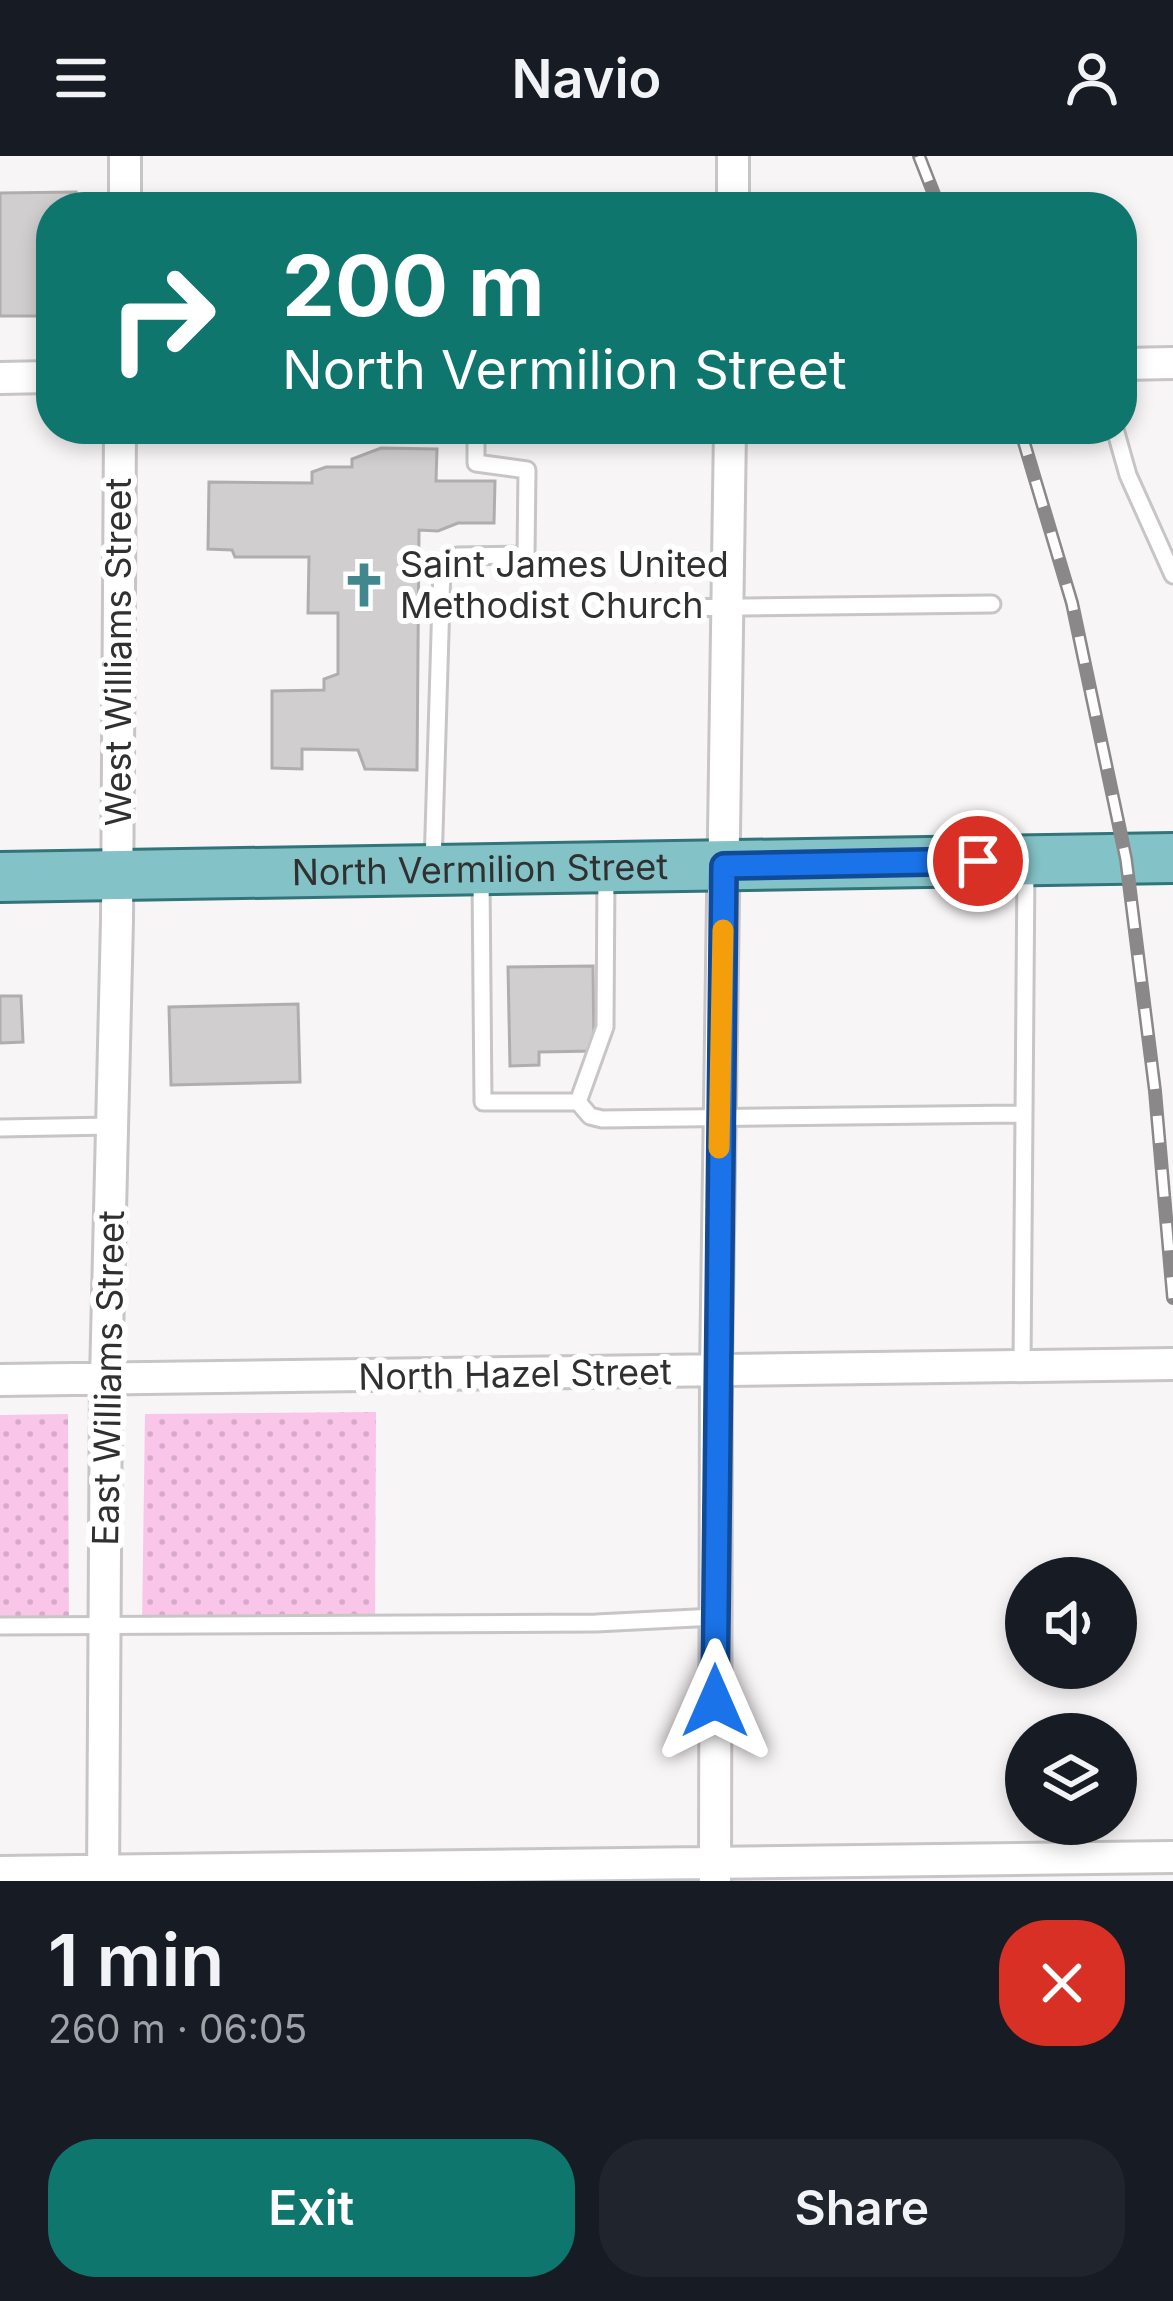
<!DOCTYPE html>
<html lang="en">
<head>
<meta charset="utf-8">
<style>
  :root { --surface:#171b24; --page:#20242c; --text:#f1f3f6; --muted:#9ea1a6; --accent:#0f766e }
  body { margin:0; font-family:Inter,sans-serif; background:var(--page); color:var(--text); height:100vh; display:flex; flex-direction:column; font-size:45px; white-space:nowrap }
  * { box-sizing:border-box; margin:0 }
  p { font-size:39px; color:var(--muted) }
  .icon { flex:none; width:66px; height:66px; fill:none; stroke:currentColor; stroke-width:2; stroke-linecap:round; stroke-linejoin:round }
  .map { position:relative; height:1725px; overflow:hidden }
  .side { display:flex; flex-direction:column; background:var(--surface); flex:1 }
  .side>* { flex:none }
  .banner { position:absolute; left:36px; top:36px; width:1101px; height:252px; border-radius:48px; box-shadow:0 6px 18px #0003; background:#0f766e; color:#fff; overflow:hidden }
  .fabs { position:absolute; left:1005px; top:1401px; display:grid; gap:24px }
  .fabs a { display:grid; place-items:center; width:132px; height:132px; border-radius:50%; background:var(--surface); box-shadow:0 6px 18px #0003; font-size:60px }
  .pin { position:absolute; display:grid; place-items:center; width:102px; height:102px; color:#fff; margin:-51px; border:6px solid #fff; border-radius:50%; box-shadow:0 3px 12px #0007 }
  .me { position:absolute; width:132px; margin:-66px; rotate:0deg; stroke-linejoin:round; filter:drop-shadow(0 0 9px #0008) }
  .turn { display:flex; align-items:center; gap:42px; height:252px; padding:0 48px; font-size:54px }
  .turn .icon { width:156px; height:156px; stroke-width:2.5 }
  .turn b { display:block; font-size:84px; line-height:102px }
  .round { display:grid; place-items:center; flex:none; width:126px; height:126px; border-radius:48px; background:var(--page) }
  .head { display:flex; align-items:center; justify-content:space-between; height:204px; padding:0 48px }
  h1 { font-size:72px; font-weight:600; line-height:90px }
  .button { display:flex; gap:24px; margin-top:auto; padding:24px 48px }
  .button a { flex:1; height:138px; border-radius:48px; background:var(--accent); color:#fff; font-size:48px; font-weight:600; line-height:138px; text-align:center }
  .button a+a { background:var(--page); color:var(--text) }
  header { display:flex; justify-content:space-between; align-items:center; height:156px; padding:0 48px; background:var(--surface); font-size:54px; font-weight:600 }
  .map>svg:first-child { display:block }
  .grass { fill:url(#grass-dots) }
  .building { fill:#d1ced0; stroke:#b0adaf; stroke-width:3 }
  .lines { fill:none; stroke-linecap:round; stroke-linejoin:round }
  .lane-casing { stroke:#c8c5c7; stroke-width:21 }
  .street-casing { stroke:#c8c5c7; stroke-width:36 }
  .primary-casing { stroke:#317479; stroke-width:54 }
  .lane { stroke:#fff; stroke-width:15 }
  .street { stroke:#fff; stroke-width:30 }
  .primary { stroke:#83c2c6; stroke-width:48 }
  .rail-casing { stroke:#8a8889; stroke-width:14 }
  .rail { stroke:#fff; stroke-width:9; stroke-dasharray:27; stroke-linecap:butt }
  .route-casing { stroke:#114b97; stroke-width:30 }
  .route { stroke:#1a73e8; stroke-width:21 }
  .slow { stroke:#f59e0b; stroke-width:21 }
  .labels { text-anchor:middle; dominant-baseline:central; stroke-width:12; stroke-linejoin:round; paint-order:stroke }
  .poi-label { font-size:36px; fill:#313031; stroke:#fff; text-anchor:start }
  .street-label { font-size:36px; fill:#313031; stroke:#fff }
</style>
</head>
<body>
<header><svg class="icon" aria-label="menu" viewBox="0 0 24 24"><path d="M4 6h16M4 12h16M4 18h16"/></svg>Navio<svg class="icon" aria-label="person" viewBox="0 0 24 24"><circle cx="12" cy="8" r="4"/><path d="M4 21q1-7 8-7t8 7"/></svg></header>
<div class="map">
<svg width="1173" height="1725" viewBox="0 0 1173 1725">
  <defs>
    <pattern id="grass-dots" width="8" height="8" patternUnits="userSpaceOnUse" patternTransform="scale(3)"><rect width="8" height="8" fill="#f9c6e9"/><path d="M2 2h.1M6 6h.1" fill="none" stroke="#d6aac8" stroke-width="1.8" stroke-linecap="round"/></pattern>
  </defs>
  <rect width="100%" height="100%" fill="#f8f5f7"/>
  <path class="grass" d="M376 1256 375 1469 142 1467 145 1258Z
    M68 1258 69 1469 0 1470V1259Z"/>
  <path class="building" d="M76 36V51H51V160H0V37Z
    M381 292 437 293 436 325H495L494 367H458L438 375 419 374 417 614 365 613 358 594 302 593V613L272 612V535L324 534V523L338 518V457H308L309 401H235L232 394 208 393 209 326 312 327V316L326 311H352V303Z
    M593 810 594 895 539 896V909L510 910 508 811Z
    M0 840H21L23 886 0 887Z
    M298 848 300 926 171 929 169 851Z"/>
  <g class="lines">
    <g class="lane-casing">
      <path id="lane" d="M1115 273 1128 319 1173 419
        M670 452 992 448
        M433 710 442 411 457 400 526 399 527 314 476 307V273
        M481 722 483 946H578L605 871 606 717
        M578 946 590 960 602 963 1024 958
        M0 972 112 970
        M1022 1210 1026 707
        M0 1470 596 1467 715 1461"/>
    </g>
    <g class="street-casing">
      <path id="street" d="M125 51V0
        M733 51V0
        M1122 208 1173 207
        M0 222 51 221
        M0 1224 1173 1208
        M0 1716 1173 1701
        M103 1725 106 1223 117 764 120 273
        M715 1725 716 1215 730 273"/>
    </g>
    <g class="primary-casing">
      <g id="primary">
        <path id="s1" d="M0 721 1173 702"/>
      </g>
    </g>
    <use href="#lane" class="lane"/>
    <use href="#street" class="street"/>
    <use href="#primary" class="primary"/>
    <g class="rail-casing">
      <path id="rail" d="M919 0 939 51
        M1020 273 1072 447 1126 703 1155 935 1173 1142"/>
    </g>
    <use href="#rail" class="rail"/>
  </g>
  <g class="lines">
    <g class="route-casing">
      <path id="route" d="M715 1545 724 710 978 705"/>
    </g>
    <use href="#route" class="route"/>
    <path class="slow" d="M719 992 723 774"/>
  </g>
  <defs>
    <g id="church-bare" transform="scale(3.6)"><path d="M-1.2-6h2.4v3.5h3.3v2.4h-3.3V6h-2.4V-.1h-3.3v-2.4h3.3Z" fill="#40888d" stroke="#fff" stroke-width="2.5" paint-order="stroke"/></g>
  </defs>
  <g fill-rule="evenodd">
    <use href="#church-bare" x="364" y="429"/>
  </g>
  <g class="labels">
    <g class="poi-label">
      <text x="400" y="408">Saint James United<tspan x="400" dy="41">Methodist Church</tspan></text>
    </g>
    <g class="street-label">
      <text transform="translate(118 496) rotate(-90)">West Williams Street</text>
      <text stroke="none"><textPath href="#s1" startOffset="480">North Vermilion Street</textPath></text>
      <text transform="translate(515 1218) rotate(-1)">North Hazel Street</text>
      <text transform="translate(108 1222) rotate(-89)">East Williams Street</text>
    </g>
  </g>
</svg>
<div class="fabs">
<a><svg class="icon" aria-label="sound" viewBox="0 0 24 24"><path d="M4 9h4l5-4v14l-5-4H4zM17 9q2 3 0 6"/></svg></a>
<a><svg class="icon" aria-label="layers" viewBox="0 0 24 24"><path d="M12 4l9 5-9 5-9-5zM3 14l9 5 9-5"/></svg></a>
</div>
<div class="pin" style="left:978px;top:705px;background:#d93025"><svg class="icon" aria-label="arrive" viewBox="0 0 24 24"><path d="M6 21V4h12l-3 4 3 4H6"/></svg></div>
<svg class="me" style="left:715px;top:1545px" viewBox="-20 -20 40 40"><path d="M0-17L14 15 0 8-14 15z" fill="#1a73e8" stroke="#fff" stroke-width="4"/></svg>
<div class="banner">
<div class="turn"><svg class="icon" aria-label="right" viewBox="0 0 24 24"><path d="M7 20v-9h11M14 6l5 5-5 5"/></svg><div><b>200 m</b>North Vermilion Street</div></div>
</div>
</div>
<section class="side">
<div class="head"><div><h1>1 min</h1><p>260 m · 06:05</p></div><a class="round" style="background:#d93025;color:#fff"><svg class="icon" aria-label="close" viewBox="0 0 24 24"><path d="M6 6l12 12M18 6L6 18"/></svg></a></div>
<div class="button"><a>Exit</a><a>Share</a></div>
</section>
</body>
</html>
